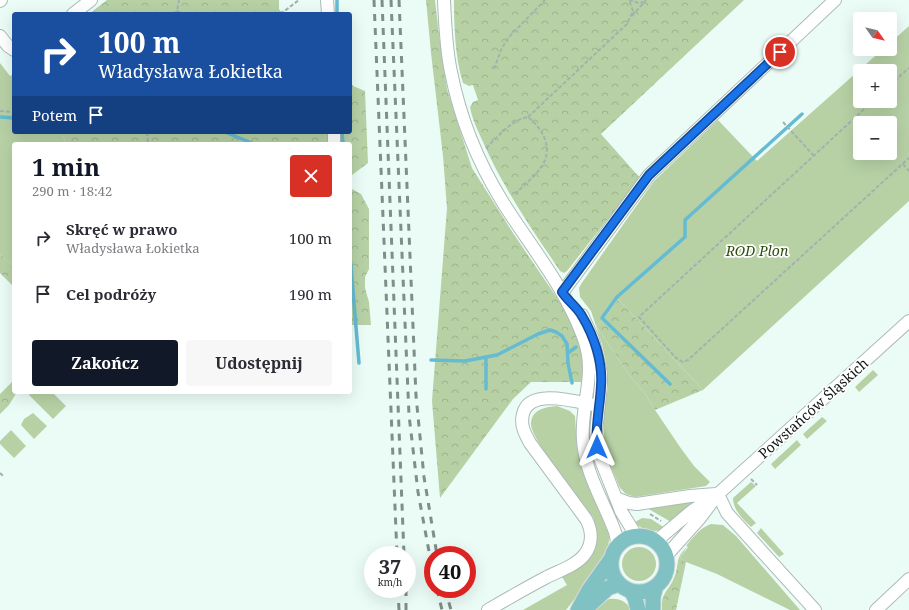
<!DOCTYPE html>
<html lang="pl">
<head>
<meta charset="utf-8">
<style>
  :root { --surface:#fff; --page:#f7f7f7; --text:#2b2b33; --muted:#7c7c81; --accent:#111827 }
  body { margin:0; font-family:"Noto Serif",serif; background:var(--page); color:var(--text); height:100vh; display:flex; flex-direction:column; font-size:15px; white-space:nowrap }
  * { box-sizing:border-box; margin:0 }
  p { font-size:13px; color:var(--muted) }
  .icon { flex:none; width:22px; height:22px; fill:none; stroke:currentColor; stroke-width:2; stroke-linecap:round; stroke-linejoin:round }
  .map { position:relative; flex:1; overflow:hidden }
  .details { position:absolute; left:12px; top:142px; width:340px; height:252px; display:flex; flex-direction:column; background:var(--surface); border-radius:4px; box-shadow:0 4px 16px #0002 }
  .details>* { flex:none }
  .guide { position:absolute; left:12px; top:12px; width:340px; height:122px; border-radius:4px; box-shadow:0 4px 16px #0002; background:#1a4fa0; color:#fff; overflow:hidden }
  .needle { width:26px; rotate:124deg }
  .buttons { position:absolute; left:853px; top:12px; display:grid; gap:8px }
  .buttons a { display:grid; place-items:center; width:44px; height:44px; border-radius:4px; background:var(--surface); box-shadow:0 4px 16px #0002; font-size:20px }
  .speed { position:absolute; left:364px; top:546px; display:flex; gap:8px; font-size:20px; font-weight:700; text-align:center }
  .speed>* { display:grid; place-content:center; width:52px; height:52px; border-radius:50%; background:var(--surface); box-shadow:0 4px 16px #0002; line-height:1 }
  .speed small { font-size:10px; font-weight:400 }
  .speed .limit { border:6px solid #d22; background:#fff; color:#111 }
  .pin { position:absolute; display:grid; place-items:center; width:34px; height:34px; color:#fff; margin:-17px; border:2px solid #fff; border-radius:50%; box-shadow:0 1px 4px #0007 }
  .me { position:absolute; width:44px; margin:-22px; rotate:0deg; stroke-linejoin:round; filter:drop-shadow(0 0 3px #0008) }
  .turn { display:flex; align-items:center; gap:14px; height:84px; padding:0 20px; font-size:18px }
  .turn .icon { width:52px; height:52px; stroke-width:2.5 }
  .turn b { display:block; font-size:28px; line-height:34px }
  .then { display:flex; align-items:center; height:38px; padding:0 20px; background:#0003; gap:8px; font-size:15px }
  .round { display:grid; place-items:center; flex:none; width:42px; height:42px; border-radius:4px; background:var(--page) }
  .head { display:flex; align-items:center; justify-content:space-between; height:68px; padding:0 20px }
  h1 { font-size:24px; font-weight:700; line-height:30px; color:var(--accent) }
  .button { display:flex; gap:8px; margin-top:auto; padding:8px 20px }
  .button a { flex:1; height:46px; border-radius:4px; background:var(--accent); color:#fff; font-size:16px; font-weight:700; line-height:46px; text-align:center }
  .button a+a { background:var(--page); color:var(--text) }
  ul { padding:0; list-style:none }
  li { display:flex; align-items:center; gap:12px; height:56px; padding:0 20px }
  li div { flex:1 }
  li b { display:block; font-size:15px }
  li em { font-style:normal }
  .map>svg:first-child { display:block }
  .green { fill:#b7d1a5; fill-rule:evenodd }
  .forest { fill:url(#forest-crowns) }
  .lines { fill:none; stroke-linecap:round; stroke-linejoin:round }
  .stream { stroke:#65bbd2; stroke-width:3.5 }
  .minor-casing { stroke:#acbbb6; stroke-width:14 }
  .major-casing { stroke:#d9dad9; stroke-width:17 }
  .path { stroke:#a4b2ae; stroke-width:2; stroke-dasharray:4 2; stroke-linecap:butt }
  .minor { stroke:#fff; stroke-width:12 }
  .major { stroke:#80c2c3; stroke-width:15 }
  .rail { stroke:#818d89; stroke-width:3; stroke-dasharray:7 7; stroke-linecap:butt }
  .route-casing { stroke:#114b97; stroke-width:10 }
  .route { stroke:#1a73e8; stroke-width:7 }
  .labels { text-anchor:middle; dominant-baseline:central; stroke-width:3.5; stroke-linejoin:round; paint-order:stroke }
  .park-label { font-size:14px; font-style:italic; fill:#2e4c0e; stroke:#fff }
  .street-label { font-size:14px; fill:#101614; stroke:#fff }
</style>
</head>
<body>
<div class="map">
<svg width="909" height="610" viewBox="0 0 909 610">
  <defs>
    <pattern id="forest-crowns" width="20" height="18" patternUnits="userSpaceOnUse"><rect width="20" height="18" fill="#b7d1a5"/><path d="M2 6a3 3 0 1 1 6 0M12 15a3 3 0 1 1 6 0" fill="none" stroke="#9cb38d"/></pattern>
  </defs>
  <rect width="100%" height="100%" fill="#ebfcf7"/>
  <path class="green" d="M909 26V201L703 390 618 299 603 320 596 326 628 373 645 394 655 410 680 447 694 466 710 482 706 486 635 497 626 494 620 488 607 458 604 446V413L608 387 607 368 602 344 591 311 580 297 579 288 581 284 654 181 718 120 757 161 883 49H890V43ZM860 71H890V101H860ZM860 123H890V153H860Z
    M0 63 10 76 14 74V132H62L66 144H14V267L0 254Z
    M873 370 878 375 859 392 855 387Z
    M31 392H52L66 406 53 419 29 395Z
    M557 406 570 411 575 416 577 448 583 470 609 535C612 556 578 594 566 610H523L567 585 562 577C588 562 605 549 593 517 581 502 529 438 531 423 532 409 546 407 557 406Z
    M33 413 47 426 34 439 21 425 24 419Z
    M822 417 827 421 807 439 803 434Z
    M11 430 26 446 14 458 0 444V441Z
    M797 440 801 445 775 469 771 464Z
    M751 482 756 486 737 503 756 523 751 527C743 519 733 510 733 498Z
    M691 502V504L671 522 647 508Z
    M642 518 651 519 665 528C655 533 643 532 635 522Z
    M711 524 723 525 736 536 800 610H790L717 574 686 562 680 558 688 547 686 546C693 537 700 528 711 524Z
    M761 528 784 554 779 557 757 533Z
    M622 564a17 17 0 1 1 34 0a17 17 0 1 1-34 0Z
    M609 599C620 598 626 601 631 610H595L600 605Z"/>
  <path class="forest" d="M107 0H279V9L282 14H89Z
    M426 0H435L439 35 447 89 472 168 513 233 572 320 581 343 585 363 583 382H531L513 399 440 498 432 401 447 208 443 156 431 53Z
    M454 0H744L601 134 640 178 567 271 564 273 560 271C532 229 503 188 483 142 478 131 472 119 470 107L473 102 478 100 473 85 469 86 463 83C455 58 454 26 454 0Z
    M350 81 353 86 365 91 368 163 352 175V189L361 194 369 209V269L365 277V288L369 302 371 325H350V144H66L62 132H350Z
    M0 254 14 267V287L0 273Z
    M618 299 703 390 655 410 645 394 628 373 596 326 603 320Z
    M14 380V392H17L9 405 0 414V394Z
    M687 547 680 558 686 562 676 610H662C661 592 668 592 674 578 680 564 674 559 687 547Z"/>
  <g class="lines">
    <path class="stream" d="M337 0V14
      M0 117 14 118
      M225 132 254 144
      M342 132 343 144
      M350 255 359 363
      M568 353 576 347
      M431 360 465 361 497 355 538 334 550 330 556 332 562 336 567 344 568 363 572 383
      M670 384 602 318 617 297 685 237V220L802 114
      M486 389V357"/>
    <g class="minor-casing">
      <path id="minor" d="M327 0 328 14
        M444 0C445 24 446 49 451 72 460 118 478 162 502 201 530 246 566 288 584 339 597 376 580 404 583 440 585 473 604 502 615 532L617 541 616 548
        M0 1 1 0
        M73 14 91 0
        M0 36 8 46 14 50
        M334 132V144
        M562 293 649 175 835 0
        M582 315 593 339 601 373V385L596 432 598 453 621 511 637 537
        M718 494 727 513 815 610
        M616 498 629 503 637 504 690 496 716 494
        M655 542 692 511 718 494 909 321
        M665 557 700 518 712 502
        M488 610C507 599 526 588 545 578 558 571 576 566 585 554 593 543 592 530 586 519L530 443C525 434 520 425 523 414 529 386 581 403 599 406
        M876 610 909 579"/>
    </g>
    <g class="major-casing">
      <path id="major" d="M611 564a28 28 0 1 1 56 0a28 28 0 1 1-56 0Z
        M631 591 635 598 638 610
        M578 610 589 590 611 559
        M584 610 608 588 619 584
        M653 610V597L656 586"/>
    </g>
    <path class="path" d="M629 0 639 3 643 2
      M177 11 183 14
      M174 14 177 11 179 0
      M274 14 283 12 299 0
      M632 16 646 0
      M494 69 501 50 508 38 545 0
      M890 85 909 68
      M873 101 639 317 676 358 683 362 688 360 909 158
      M0 111 14 112
      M528 117 627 24 633 11 629 0
      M783 122 814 156
      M147 132 148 144
      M486 148C499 136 511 120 528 117 542 128 553 147 543 164 537 175 524 185 515 194
      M903 164 909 171
      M0 473 3 476
      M751 479 757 485
      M650 514 661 521"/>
    <use href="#minor" class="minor"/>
    <use href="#major" class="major"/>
    <path class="rail" d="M374 0 397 555
      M382 0 404 555
      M391 0 409 415 418 492 433 573
      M399 0 416 396 424 477 437 555
      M398 589 399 610
      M406 589V610
      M437 589 442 610
      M445 589 451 610"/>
  </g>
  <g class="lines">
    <g class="route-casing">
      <path id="route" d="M597 447C595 426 600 407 601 386 603 362 594 336 582 316 577 307 568 301 562 292L649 175 780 52"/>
    </g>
    <use href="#route" class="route"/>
  </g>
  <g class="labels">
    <g class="park-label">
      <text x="757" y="250">ROD Plon</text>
    </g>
    <g class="street-label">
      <text transform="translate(813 408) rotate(-42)">Powstańców Śląskich</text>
    </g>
  </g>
</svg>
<div class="buttons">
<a><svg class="needle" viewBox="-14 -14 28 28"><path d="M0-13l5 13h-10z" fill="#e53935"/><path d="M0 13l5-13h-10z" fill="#7c7c81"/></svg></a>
<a>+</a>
<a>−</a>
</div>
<div class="speed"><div>37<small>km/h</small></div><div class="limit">40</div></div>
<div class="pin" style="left:780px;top:52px;background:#d93025"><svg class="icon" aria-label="arrive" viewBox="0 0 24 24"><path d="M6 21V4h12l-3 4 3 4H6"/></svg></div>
<svg class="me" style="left:597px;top:447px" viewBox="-20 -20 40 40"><path d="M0-17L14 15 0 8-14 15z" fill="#1a73e8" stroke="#fff" stroke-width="4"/></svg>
<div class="guide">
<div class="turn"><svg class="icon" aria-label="right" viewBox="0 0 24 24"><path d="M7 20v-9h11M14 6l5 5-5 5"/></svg><div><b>100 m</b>Władysława Łokietka</div></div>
<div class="then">Potem<svg class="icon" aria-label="arrive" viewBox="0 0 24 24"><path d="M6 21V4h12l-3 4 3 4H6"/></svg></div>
</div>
<section class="details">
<div class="head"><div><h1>1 min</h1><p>290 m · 18:42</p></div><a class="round" style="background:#d93025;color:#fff"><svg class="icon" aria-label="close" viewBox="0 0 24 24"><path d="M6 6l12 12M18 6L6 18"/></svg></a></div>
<ul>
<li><svg class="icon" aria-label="right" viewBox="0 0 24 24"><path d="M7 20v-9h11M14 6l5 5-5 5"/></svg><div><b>Skręć w prawo</b><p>Władysława Łokietka</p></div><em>100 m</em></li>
<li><svg class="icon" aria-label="arrive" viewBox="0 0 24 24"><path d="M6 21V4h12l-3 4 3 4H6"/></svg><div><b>Cel podróży</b></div><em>190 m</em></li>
</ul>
<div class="button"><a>Zakończ</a><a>Udostępnij</a></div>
</section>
</div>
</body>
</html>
